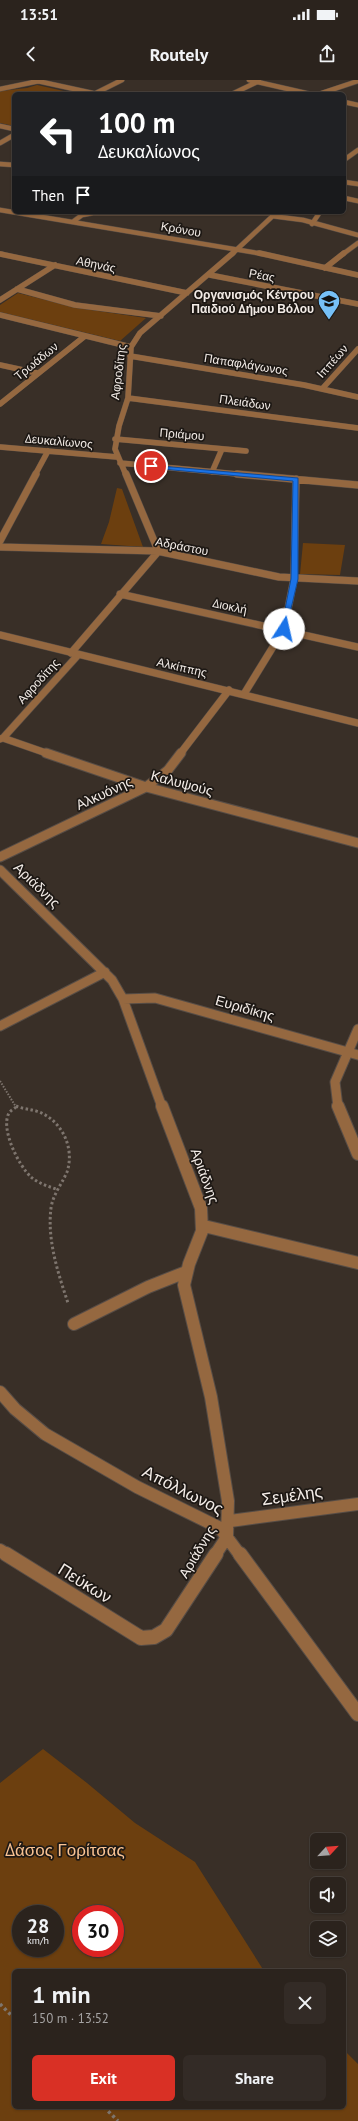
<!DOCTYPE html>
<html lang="en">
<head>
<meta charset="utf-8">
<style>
  :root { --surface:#2b231d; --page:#332b26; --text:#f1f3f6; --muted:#a6a4a4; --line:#47403b; --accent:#d93025 }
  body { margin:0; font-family:"PT Sans",sans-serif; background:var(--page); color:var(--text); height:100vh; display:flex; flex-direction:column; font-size:15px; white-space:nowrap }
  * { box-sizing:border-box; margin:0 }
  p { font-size:13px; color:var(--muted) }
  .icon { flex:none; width:22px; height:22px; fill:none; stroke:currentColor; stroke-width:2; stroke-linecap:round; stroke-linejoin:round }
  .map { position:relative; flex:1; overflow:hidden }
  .side { position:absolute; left:12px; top:1889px; width:334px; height:140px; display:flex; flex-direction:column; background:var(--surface); border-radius:6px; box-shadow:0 1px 3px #0004,0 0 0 1px var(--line) }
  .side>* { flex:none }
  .top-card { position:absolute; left:12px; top:12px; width:334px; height:122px; border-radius:6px; box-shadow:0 1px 3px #0004,0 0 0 1px var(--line); background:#202124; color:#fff; overflow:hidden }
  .needle { width:26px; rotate:64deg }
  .buttons { position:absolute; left:310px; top:1753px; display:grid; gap:8px }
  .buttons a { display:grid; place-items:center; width:36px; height:36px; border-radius:6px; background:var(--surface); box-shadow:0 1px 3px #0004,0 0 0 1px var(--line); font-size:20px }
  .speed { position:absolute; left:12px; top:1825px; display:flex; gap:8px; font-size:20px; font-weight:700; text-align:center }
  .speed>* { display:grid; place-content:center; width:52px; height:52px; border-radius:50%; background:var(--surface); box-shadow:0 1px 3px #0004,0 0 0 1px var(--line); line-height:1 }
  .speed small { font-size:10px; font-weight:400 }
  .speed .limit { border:6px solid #d22; background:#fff; color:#111 }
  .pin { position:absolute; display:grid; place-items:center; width:34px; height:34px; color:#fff; margin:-17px; border:2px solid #fff; border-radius:50%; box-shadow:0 1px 4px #0007 }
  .me { position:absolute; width:44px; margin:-22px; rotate:10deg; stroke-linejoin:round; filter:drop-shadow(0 0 3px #0008) }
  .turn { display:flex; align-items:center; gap:14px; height:84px; padding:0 20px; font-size:18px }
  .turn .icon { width:52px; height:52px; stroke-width:2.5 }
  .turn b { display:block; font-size:28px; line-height:34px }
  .then { display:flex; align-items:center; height:38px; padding:0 20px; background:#0003; gap:8px; font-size:15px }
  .round { display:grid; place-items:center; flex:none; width:42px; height:42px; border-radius:6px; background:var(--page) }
  .summary { display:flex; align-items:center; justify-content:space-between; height:68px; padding:0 20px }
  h1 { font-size:24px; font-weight:800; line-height:30px }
  .button { display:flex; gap:8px; margin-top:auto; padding:8px 20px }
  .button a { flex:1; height:46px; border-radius:6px; background:var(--accent); color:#fff; font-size:16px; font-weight:800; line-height:46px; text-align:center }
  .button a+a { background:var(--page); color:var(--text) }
  .status { display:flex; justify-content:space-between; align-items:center; height:28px; padding:0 20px; background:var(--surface); direction:ltr }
  .status svg { height:11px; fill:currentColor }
  header { display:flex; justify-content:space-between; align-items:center; height:52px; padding:0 20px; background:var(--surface); font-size:18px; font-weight:800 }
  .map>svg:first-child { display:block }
  .green { fill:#6c3f0f; fill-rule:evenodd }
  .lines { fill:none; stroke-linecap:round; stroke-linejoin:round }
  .service-casing { stroke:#574d46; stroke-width:5.5 }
  .minor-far5-casing { stroke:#574d46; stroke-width:5.5 }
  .minor-far4-casing { stroke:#574d46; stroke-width:6 }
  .minor-far3-casing { stroke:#574d46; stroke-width:8 }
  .minor-far2-casing { stroke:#574d46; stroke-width:11 }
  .minor-far1-casing { stroke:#574d46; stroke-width:14 }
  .minor-casing { stroke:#574d46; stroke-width:16 }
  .tertiary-far1-casing { stroke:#574d46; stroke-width:5.5 }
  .tertiary-casing { stroke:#574d46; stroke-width:8 }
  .path-far2 { stroke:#7e756e; stroke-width:2; stroke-dasharray:1.5 1.5; stroke-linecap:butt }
  .path-far1 { stroke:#7e756e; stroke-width:3; stroke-dasharray:2.5 2.5; stroke-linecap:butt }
  .path { stroke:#7e756e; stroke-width:3.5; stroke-dasharray:3 3; stroke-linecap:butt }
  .service { stroke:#956840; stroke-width:4.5 }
  .minor-far5 { stroke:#956840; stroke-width:4.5 }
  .minor-far4 { stroke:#956840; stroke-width:5.5 }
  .minor-far3 { stroke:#956840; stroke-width:7 }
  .minor-far2 { stroke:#956840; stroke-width:9 }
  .minor-far1 { stroke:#956840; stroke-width:12 }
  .minor { stroke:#956840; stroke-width:14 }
  .tertiary-far1 { stroke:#956840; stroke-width:4.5 }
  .tertiary { stroke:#956840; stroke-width:7 }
  .route { fill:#1a73e8; stroke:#114b97 }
  .labels { text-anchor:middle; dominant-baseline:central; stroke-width:3.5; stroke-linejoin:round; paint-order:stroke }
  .far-street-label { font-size:12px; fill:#f3ece7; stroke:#1d1814 }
  .far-poi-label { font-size:12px; font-weight:bold; fill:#f3ece7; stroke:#1d1814; text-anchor:end }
  .street-label { font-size:14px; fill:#f3ece7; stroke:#1d1814 }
  .near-street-label { font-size:17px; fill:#f3ece7; stroke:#1d1814 }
  .near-park-label { font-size:17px; fill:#fac393; stroke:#1d1814 }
</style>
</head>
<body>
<div class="status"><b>13:51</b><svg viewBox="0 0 49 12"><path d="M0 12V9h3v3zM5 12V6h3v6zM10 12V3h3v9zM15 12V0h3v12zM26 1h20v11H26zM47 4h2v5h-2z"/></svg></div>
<header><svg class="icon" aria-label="back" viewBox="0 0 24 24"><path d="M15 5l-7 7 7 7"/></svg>Routely<svg class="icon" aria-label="share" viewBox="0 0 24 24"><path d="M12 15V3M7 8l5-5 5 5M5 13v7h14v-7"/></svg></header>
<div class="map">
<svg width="358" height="2041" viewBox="0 0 358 2041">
  <rect width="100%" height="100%" fill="#392f27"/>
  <path class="green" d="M37 5 77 14H14V46L0 43V11L27 8Z
    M18 213 78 228 146 238 120 261 0 232V225Z
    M117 408 122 409 143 467 101 464 109 442Z
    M303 463 345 465 340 495 300 494Z
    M43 1669 87 1703 135 1743 195 1782 264 1891H14V2027H344V1970L358 1984V2041H0V1703ZM21 1834H55V1868H21ZM81 1834H115V1868H81Z"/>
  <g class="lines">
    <g class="service-casing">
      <path id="service" d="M74 141 82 135 93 133H275"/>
    </g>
    <g class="minor-far5-casing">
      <path id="minor-far5" d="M33 0 97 14
        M249 0 310 14
        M0 9 39 1
        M232 14 259 1
        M319 14 358 1
        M344 22 358 25
        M0 46 14 49
        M344 80 358 70
        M0 84 14 85
        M344 102 358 104
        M344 118 358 121
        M0 130 263 174
        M272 136 303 140 358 155
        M312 144 320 132
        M0 174H2
        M232 174 277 132
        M343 174 358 163"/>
    </g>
    <g class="minor-far4-casing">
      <path id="minor-far4" d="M259 173 358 195
        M0 174 187 213
        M325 188 344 173
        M210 195 358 224
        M17 209 75 225 161 236
        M0 220 55 185
        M0 235 131 267
        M130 276 304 305 358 317
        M0 285 37 293
        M322 309 358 269
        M128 318 358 348
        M0 324 85 256
        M115 359 246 371
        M0 367 117 377
        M120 383 248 395
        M212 392 222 369
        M35 395 48 371
        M126 395 115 369 119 346 128 318 131 267 140 253 233 173"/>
    </g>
    <g class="minor-far3-casing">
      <path id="minor-far3" d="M237 394 358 405
        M0 461 36 394
        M0 467 157 471 279 497 358 501
        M120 514 358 567
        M71 573 157 473V468L126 394
        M244 614 284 549 294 499 296 399
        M3 658 49 674
        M0 659 3 658 78 575
        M180 674 229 610"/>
    </g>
    <g class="minor-far2-casing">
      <path id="minor-far2" d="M46 673 146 707 358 763
        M0 777 146 707 168 690 181 673
        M0 790 112 900 123 919 162 1027
        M123 919 155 918 358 975
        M0 946 105 892
        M338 1027 335 1002 358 949"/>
    </g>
    <g class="minor-far1-casing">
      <path id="minor-far1" d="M162 1026 201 1128 202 1151 189 1184 184 1205 211 1317 228 1421 227 1457 215 1475
        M338 1026 358 1074
        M204 1146 358 1183
        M74 1244 148 1207 186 1192
        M0 1312 15 1329 45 1354 137 1407 220 1448 240 1475
        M230 1441 358 1424
        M0 1470 8 1475"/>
    </g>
    <g class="minor-casing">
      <path id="minor" d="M6 1474 141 1558 154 1557 166 1550 216 1474
        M240 1474 358 1634"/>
    </g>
    <g class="tertiary-far1-casing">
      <path id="tertiary-far1" d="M94 14 122 0
        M0 63 14 55"/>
    </g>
    <g class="tertiary-casing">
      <path id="tertiary" d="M0 555 358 643"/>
    </g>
    <path class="path-far2" d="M0 1001 16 1027H18"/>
    <path class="path-far1" d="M16 1026C23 1029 31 1029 39 1032 62 1041 75 1068 67 1092 62 1104 53 1114 51 1128 47 1160 58 1193 68 1223
      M16 1027C14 1029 10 1031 9 1033 0 1049 19 1086 31 1097 38 1103 47 1106 56 1109"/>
    <path class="path" d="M0 1924 14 1938
      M104 2027 118 2041"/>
    <use href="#service" class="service"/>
    <use href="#minor-far5" class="minor-far5"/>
    <use href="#minor-far4" class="minor-far4"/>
    <use href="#minor-far3" class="minor-far3"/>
    <use href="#minor-far2" class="minor-far2"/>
    <use href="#minor-far1" class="minor-far1"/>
    <use href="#minor" class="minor"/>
    <use href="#tertiary-far1" class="tertiary-far1"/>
    <use href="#tertiary" class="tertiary"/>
  </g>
  <path class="route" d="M149 385 298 398V499L286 550 281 549 291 499 293 401 151 388Z"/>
  <defs>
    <g id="school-pin" transform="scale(1.15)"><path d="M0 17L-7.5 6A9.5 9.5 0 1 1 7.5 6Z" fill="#76c0f7" stroke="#1d1814"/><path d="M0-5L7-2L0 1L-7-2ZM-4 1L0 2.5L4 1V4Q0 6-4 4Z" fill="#111"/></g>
  </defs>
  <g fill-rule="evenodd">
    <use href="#school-pin" x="329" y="221"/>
  </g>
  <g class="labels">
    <g class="far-street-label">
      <text transform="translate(181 149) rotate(10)">Κρόνου</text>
      <text transform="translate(96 184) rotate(12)">Αθηνάς</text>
      <text transform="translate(262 195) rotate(11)">Ρέας</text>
      <text transform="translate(36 281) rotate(-39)">Τρωάδων</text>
      <text transform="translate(332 281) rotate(-48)">Ιππέων</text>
      <text transform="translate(246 284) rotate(9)">Παπαφλάγωνος</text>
      <text transform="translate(118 292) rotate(-83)">Αφροδίτης</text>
      <text transform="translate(245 322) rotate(8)">Πλειάδων</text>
      <text transform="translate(182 354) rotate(5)">Πριάμου</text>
      <text transform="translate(59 361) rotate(5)">Δευκαλίωνος</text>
      <text transform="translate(182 466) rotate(11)">Αδράστου</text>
      <text transform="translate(230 526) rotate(12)">Διοκλή</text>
      <text transform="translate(182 587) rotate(13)">Αλκίππης</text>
      <text transform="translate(38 601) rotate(-48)">Αφροδίτης</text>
    </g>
    <g class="far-poi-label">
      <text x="314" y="214">Οργανισμός Κέντρου<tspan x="314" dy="14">Παιδιού Δήμου Βόλου</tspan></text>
    </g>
    <g class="street-label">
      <text transform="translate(182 703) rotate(15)">Καλυψούς</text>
      <text transform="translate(104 713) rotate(-25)">Αλκυόνης</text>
      <text transform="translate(37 805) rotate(44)">Αριάδνης</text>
      <text transform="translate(245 928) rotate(16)">Ευριδίκης</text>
      <text transform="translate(205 1096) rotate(70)">Αριάδνης</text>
      <text transform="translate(197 1472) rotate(-59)">Αριάδνης</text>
    </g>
    <g class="near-street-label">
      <text transform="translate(183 1410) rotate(27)">Απόλλωνος</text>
      <text transform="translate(292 1415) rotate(-8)">Σεμέλης</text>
      <text transform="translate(85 1503) rotate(32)">Πεύκων</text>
    </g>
    <g class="near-park-label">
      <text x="65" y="1770">Δάσος Γορίτσας</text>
    </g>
  </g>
</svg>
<div class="buttons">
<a><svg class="needle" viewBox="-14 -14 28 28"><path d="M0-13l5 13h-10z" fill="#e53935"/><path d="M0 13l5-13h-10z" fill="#a6a4a4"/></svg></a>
<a><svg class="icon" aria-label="sound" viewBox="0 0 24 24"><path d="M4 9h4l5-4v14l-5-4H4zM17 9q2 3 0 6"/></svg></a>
<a><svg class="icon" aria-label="layers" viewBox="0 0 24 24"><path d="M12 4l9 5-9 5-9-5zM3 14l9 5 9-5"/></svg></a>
</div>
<div class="speed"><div>28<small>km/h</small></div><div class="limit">30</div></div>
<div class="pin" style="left:151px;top:386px;background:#d93025"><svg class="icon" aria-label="arrive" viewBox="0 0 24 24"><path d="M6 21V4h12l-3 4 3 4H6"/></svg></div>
<svg class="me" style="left:284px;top:549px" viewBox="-20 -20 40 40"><circle r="19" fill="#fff"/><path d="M0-13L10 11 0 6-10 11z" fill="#1a73e8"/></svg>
<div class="top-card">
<div class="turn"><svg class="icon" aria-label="left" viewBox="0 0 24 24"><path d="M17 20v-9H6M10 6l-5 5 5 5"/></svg><div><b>100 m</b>Δευκαλίωνος</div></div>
<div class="then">Then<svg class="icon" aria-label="arrive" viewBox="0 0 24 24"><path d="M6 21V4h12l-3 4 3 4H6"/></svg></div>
</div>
<section class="side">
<div class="summary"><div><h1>1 min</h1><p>150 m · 13:52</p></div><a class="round"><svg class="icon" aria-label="close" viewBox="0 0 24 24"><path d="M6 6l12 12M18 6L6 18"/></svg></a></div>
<div class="button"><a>Exit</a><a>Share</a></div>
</section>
</div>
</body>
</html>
